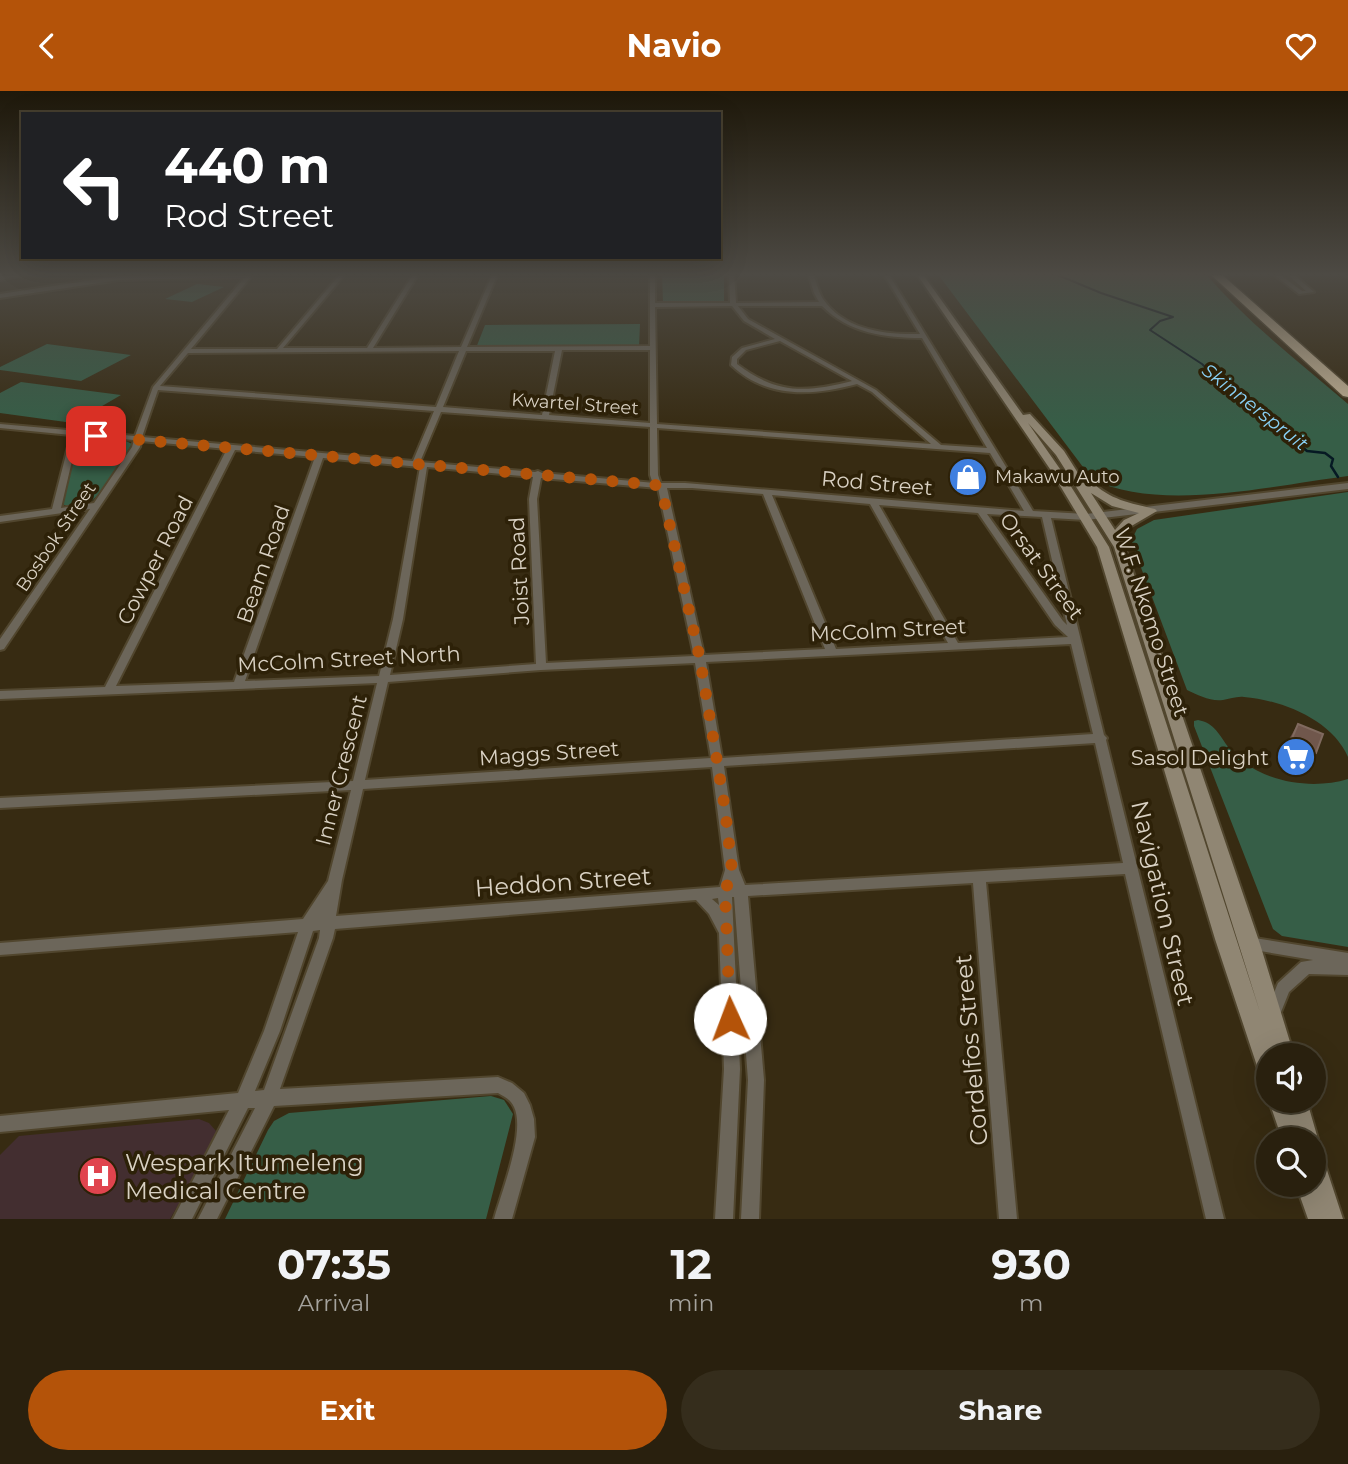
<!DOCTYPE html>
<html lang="en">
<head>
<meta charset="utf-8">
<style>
  :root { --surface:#29200e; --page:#352d1c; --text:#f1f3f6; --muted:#a5a39e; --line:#453e2e; --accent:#b45309 }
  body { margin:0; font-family:Montserrat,sans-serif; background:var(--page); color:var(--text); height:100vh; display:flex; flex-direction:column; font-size:26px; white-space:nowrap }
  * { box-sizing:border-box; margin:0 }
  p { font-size:23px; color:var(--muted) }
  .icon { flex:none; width:38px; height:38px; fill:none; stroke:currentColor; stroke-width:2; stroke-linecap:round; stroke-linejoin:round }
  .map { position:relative; height:1128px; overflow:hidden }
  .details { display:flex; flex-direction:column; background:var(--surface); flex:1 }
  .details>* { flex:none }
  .guide { position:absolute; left:21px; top:21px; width:700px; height:147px; border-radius:0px; box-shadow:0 7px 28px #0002,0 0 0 2px var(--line); background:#202124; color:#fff; overflow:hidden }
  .controls { position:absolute; left:1256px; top:952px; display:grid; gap:14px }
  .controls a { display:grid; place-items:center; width:70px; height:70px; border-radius:50%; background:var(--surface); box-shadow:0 7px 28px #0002,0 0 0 2px var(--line); font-size:35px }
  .pin { position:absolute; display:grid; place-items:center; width:60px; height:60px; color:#fff; margin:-30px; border-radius:14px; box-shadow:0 4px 10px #0006 }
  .me { position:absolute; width:77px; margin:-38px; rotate:358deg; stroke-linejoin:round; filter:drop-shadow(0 0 5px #0008) }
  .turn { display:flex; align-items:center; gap:24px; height:147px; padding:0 28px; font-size:32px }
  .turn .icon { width:91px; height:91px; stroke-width:2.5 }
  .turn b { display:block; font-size:49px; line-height:60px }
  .eta { display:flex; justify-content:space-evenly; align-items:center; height:119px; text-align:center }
  .eta b { font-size:42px; font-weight:700; line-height:49px }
  .cta { display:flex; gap:14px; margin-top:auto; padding:14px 28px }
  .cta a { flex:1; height:80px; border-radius:42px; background:var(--accent); color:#fff; font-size:28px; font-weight:700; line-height:80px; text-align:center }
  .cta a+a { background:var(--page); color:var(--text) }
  header { display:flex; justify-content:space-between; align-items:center; height:91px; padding:0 28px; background:var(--accent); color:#fff; font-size:32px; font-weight:700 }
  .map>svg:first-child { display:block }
  .medical { fill:#432e30 }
  .green { fill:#365e47 }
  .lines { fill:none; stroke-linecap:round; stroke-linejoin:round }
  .stream-far1 { stroke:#061923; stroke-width:2 }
  .stream { stroke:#061923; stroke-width:2.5 }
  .minor-casing { stroke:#51462e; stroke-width:4 }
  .tertiary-casing { stroke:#51462e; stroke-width:4 }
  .secondary-casing { stroke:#51462e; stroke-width:4 }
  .motorway-casing { stroke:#51462e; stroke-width:3 }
  .minor { fill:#6c665a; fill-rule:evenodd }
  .tertiary { fill:#6c665a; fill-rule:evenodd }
  .secondary { fill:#908673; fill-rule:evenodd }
  .motorway { fill:#c4b497; fill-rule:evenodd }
  .wall { fill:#63483e }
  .building { fill:#70574c; stroke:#806a5f; stroke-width:2 }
  .route { stroke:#b45309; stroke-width:12; stroke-dasharray:0 21.6 }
  .labels { text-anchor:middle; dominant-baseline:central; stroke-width:7; stroke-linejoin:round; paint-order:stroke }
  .far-street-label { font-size:18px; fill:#d9d1c3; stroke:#2d2108 }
  .far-poi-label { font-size:18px; fill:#d9d1c3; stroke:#2d2108; text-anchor:start }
  .far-water-label { font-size:19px; font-style:italic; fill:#89d1f6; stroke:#2d2108 }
  .street-label { font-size:21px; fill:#d9d1c3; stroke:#2d2108 }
  .poi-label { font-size:21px; fill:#d9d1c3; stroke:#2d2108; text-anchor:end }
  .near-street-label { font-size:24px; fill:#d9d1c3; stroke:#2d2108 }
  .near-poi-label { font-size:24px; fill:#d9d1c3; stroke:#2d2108; text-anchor:start }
</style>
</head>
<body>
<header><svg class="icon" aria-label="back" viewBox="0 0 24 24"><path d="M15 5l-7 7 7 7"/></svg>Navio<svg class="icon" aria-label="heart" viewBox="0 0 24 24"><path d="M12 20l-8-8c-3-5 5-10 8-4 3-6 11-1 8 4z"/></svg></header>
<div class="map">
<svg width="1348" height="1128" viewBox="0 0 1348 1128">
  <rect width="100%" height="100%" fill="#372b12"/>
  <path class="medical" d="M199 1028 209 1032 216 1040 214 1052 170 1128H0V1064L19 1045Z"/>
  <path class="green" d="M662 182H724V211L663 212Z
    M937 182H1205C1247 231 1299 271 1348 313V385C1275 394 1159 422 1092 388Z
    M197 193 224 196 192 211 165 208Z
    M640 233 639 256 476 257 485 234Z
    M47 253 131 264 81 290 0 279V276Z
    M21 291 121 304 73 332 0 322V302Z
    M90 347 126 350 132 353C119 373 92 434 61 412L74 354Z
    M1348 401V666C1332 629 1282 609 1244 606 1237 605 1230 608 1223 609 1211 611 1198 604 1187 599L1131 450 1137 438 1154 429Z
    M1198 629C1215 632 1219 644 1229 657 1255 690 1309 700 1348 688V856L1282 845 1273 838 1194 635V630Z
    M491 1005 504 1009 513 1023 486 1128H225L268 1039 274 1030 289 1022Z"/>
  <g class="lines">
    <path class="stream-far1" d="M1053 182 1101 202 1173 226 1160 230 1150 239 1202 273 1221 291"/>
    <path class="stream" d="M1219 289 1307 360 1325 362 1333 368 1331 375 1338 386"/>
    <g class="minor-casing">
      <path id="minor" d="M22 182H32L0 189V185Z
        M248 182H254L191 258H277L341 182H346L283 257H367L414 182H419L373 257 461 256 493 182H498L467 256 650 255V182H655V212H730L729 182H734L736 212 819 211 814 202 808 182H813C816 190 818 200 823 208 844 239 886 244 920 243L883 182H888L1033 420 1086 423 1090 426 1086 429 1051 427 1104 644 1107 647 1106 649 1224 1128H1206L1125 783 986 791 1017 1128H999L973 792 748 805 764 989 759 1128H741L748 989 734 806H732L740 978 733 1128H715L724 978 719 842 709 823 696 809 335 838 333 847 280 998 498 986 512 992 524 1002 530 1014 534 1028 535 1046 512 1128H494C501 1102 526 1041 514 1016 511 1009 505 1006 498 1002L274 1015 217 1128H198L255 1017H248L192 1128H173L229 1019 0 1041V1025L238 1002 264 940 298 841 0 864V852L303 828 328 790 351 699 0 717V707L353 690 377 592 0 608V600L105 596 227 358 141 350 140 356 4 558 0 559V548L90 418 0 431V425L52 418 71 344 0 337V333L135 345 153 296 245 186 119 189 0 207V203L119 185ZM732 215 744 230 775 248 742 257 732 266 731 274C767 308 812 305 857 293L872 301 931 353 657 333 655 216ZM738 215H822C849 242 885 247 922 247L987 357 941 354 876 299 748 228ZM780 250 852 290C806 302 776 303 737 273V268L746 259ZM562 259H650V332L549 324ZM459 260 436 316 160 295 188 262ZM466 260H555L542 324 443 316ZM158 299 434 320 413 370 142 346ZM441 321 650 336V384L652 390 655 392 542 382 538 380 535 381 420 371ZM657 337 990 362 1024 420 685 392H656L660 390 658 384ZM78 344 134 349 132 356 94 412 61 417ZM235 359 315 366 234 591 116 595ZM323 367 420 376 393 528 379 585 245 590ZM427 376 533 386 529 408 536 573 390 584 403 528ZM541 387 658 397 694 565 546 572 537 408ZM667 397H692L763 403 825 558 704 564ZM772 404 870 413 948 552 836 558ZM879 414 978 422 1055 534 1068 546 958 552ZM987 423 1042 426 1067 534 1063 530ZM1071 553 1093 643 722 667 706 571ZM695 572 711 667 365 689 388 591 541 579ZM1095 652 1123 772 745 794 739 779 724 675ZM712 676 725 779 720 796 336 825 342 789 363 698ZM718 807 719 814 712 808ZM320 839 319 847 264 999 255 1000 280 940 313 840Z
        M1272 182H1278L1302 200H1306L1286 182H1292L1314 201 1299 203Z
        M1342 182H1348V186Z
        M1248 846 1348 862V884L1309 883 1289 901 1279 926 1274 928 1269 926 1266 921 1278 892 1301 871 1313 869 1243 857 1241 852 1243 847Z"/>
    </g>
    <g class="tertiary-casing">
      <path id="tertiary" d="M1348 392V398L1086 429 1080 426 1086 423Z"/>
    </g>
    <g class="secondary-casing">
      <path id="secondary" d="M916 182H922L1023 324 1030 323 1064 360 1083 390H1091C1110 409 1130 412 1155 418L1157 420 1128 437 1123 451 1260 853 1294 964H1269V989L1261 986 1258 978 1215 848 1097 456 1050 378ZM1028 332 1056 364 1114 456 1260 921 1109 456 1060 378ZM1091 402 1112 415 1139 422 1124 429 1115 439Z
        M1269 1010H1307L1318 1048 1315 1056 1314 1048H1282Z
        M1314 1060 1322 1064 1343 1128H1308L1296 1094H1314Z"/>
    </g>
    <g class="motorway-casing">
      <path id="motorway" d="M1209 182H1220L1348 295V306L1343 305Z"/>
    </g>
    <use href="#minor" class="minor"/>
    <use href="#tertiary" class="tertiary"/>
    <use href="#secondary" class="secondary"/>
    <use href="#motorway" class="motorway"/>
  </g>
  <path class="wall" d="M1298 633 1316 662 1306 677 1290 670 1288 672 1280 669 1289 648Z"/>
  <path class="building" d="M1298 633 1323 643 1316 662 1299 655 1297 658 1289 654Z"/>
  <linearGradient id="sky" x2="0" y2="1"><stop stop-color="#1e180a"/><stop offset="0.54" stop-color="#4d4a44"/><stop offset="1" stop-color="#4d4a44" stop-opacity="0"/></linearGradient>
  <rect width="1348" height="340" fill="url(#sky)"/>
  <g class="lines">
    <path class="route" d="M96 345 656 394 664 409 700 568 725 718 732 779 725 801 730 928"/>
  </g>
  <defs>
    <g id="shop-disc" transform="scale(2.0125)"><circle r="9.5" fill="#3f7fe0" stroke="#2d2108"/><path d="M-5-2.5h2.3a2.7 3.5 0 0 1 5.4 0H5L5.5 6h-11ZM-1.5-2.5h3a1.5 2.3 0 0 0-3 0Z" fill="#fff"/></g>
    <g id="supermarket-disc" transform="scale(2.0125)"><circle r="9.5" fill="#3f7fe0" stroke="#2d2108"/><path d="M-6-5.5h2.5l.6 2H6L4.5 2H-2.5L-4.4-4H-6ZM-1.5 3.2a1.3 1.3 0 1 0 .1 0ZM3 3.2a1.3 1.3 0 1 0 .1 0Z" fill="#fff"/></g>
    <g id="hospital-disc" transform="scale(2.0125)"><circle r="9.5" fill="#e0444e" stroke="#2d2108"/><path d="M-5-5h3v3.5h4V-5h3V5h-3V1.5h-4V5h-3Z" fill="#fff"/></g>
  </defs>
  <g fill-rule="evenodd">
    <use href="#shop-disc" x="968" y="386"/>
    <use href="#supermarket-disc" x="1296" y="666"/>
    <use href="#hospital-disc" x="98" y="1085"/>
  </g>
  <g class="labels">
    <g class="far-street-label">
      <text transform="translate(575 313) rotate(4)">Kwartel Street</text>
      <text transform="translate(56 446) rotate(-56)">Bosbok Street</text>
    </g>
    <g class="far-poi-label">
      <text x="995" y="386">Makawu Auto</text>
    </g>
    <g class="far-water-label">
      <text transform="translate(1255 316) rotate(38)">Skinnerspruit</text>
    </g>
    <g class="street-label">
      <text transform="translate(877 392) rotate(5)">Rod Street</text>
      <text transform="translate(155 469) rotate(-63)">Cowper Road</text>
      <text transform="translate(263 473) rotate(-71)">Beam Road</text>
      <text transform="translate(1042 475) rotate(54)">Orsat Street</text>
      <text transform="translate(519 480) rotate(-93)">Joist Road</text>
      <text transform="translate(1152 531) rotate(72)">W.F. Nkomo Street</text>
      <text transform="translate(888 539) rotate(-3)">McColm Street</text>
      <text transform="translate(349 568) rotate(-3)">McColm Street North</text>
      <text transform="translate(549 662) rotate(-4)">Maggs Street</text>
      <text transform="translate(341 679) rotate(-76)">Inner Crescent</text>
    </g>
    <g class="poi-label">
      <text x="1269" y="666">Sasol Delight</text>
    </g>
    <g class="near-street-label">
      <text transform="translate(563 791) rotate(-4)">Heddon Street</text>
      <text transform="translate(1163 812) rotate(77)">Navigation Street</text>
      <text transform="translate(971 959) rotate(-95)">Cordelfos Street</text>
    </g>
    <g class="near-poi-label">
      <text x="125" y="1071">Wespark Itumeleng<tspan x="125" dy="28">Medical Centre</tspan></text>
    </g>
  </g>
</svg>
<div class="controls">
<a><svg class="icon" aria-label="sound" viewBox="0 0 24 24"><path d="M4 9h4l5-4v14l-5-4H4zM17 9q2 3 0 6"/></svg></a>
<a><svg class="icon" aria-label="search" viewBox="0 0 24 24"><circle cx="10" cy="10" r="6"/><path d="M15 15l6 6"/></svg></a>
</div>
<div class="pin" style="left:96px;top:345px;background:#d93025"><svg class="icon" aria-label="arrive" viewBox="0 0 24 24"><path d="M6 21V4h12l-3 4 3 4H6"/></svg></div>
<svg class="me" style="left:730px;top:928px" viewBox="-20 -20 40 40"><circle r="19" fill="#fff"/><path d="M0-13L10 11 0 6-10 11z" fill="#b45309"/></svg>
<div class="guide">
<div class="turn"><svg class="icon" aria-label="left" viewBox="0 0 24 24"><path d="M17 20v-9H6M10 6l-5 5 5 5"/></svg><div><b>440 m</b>Rod Street</div></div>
</div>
</div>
<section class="details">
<div class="eta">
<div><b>07:35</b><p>Arrival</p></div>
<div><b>12</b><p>min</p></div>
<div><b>930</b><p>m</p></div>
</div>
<div class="cta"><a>Exit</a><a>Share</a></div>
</section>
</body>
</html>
